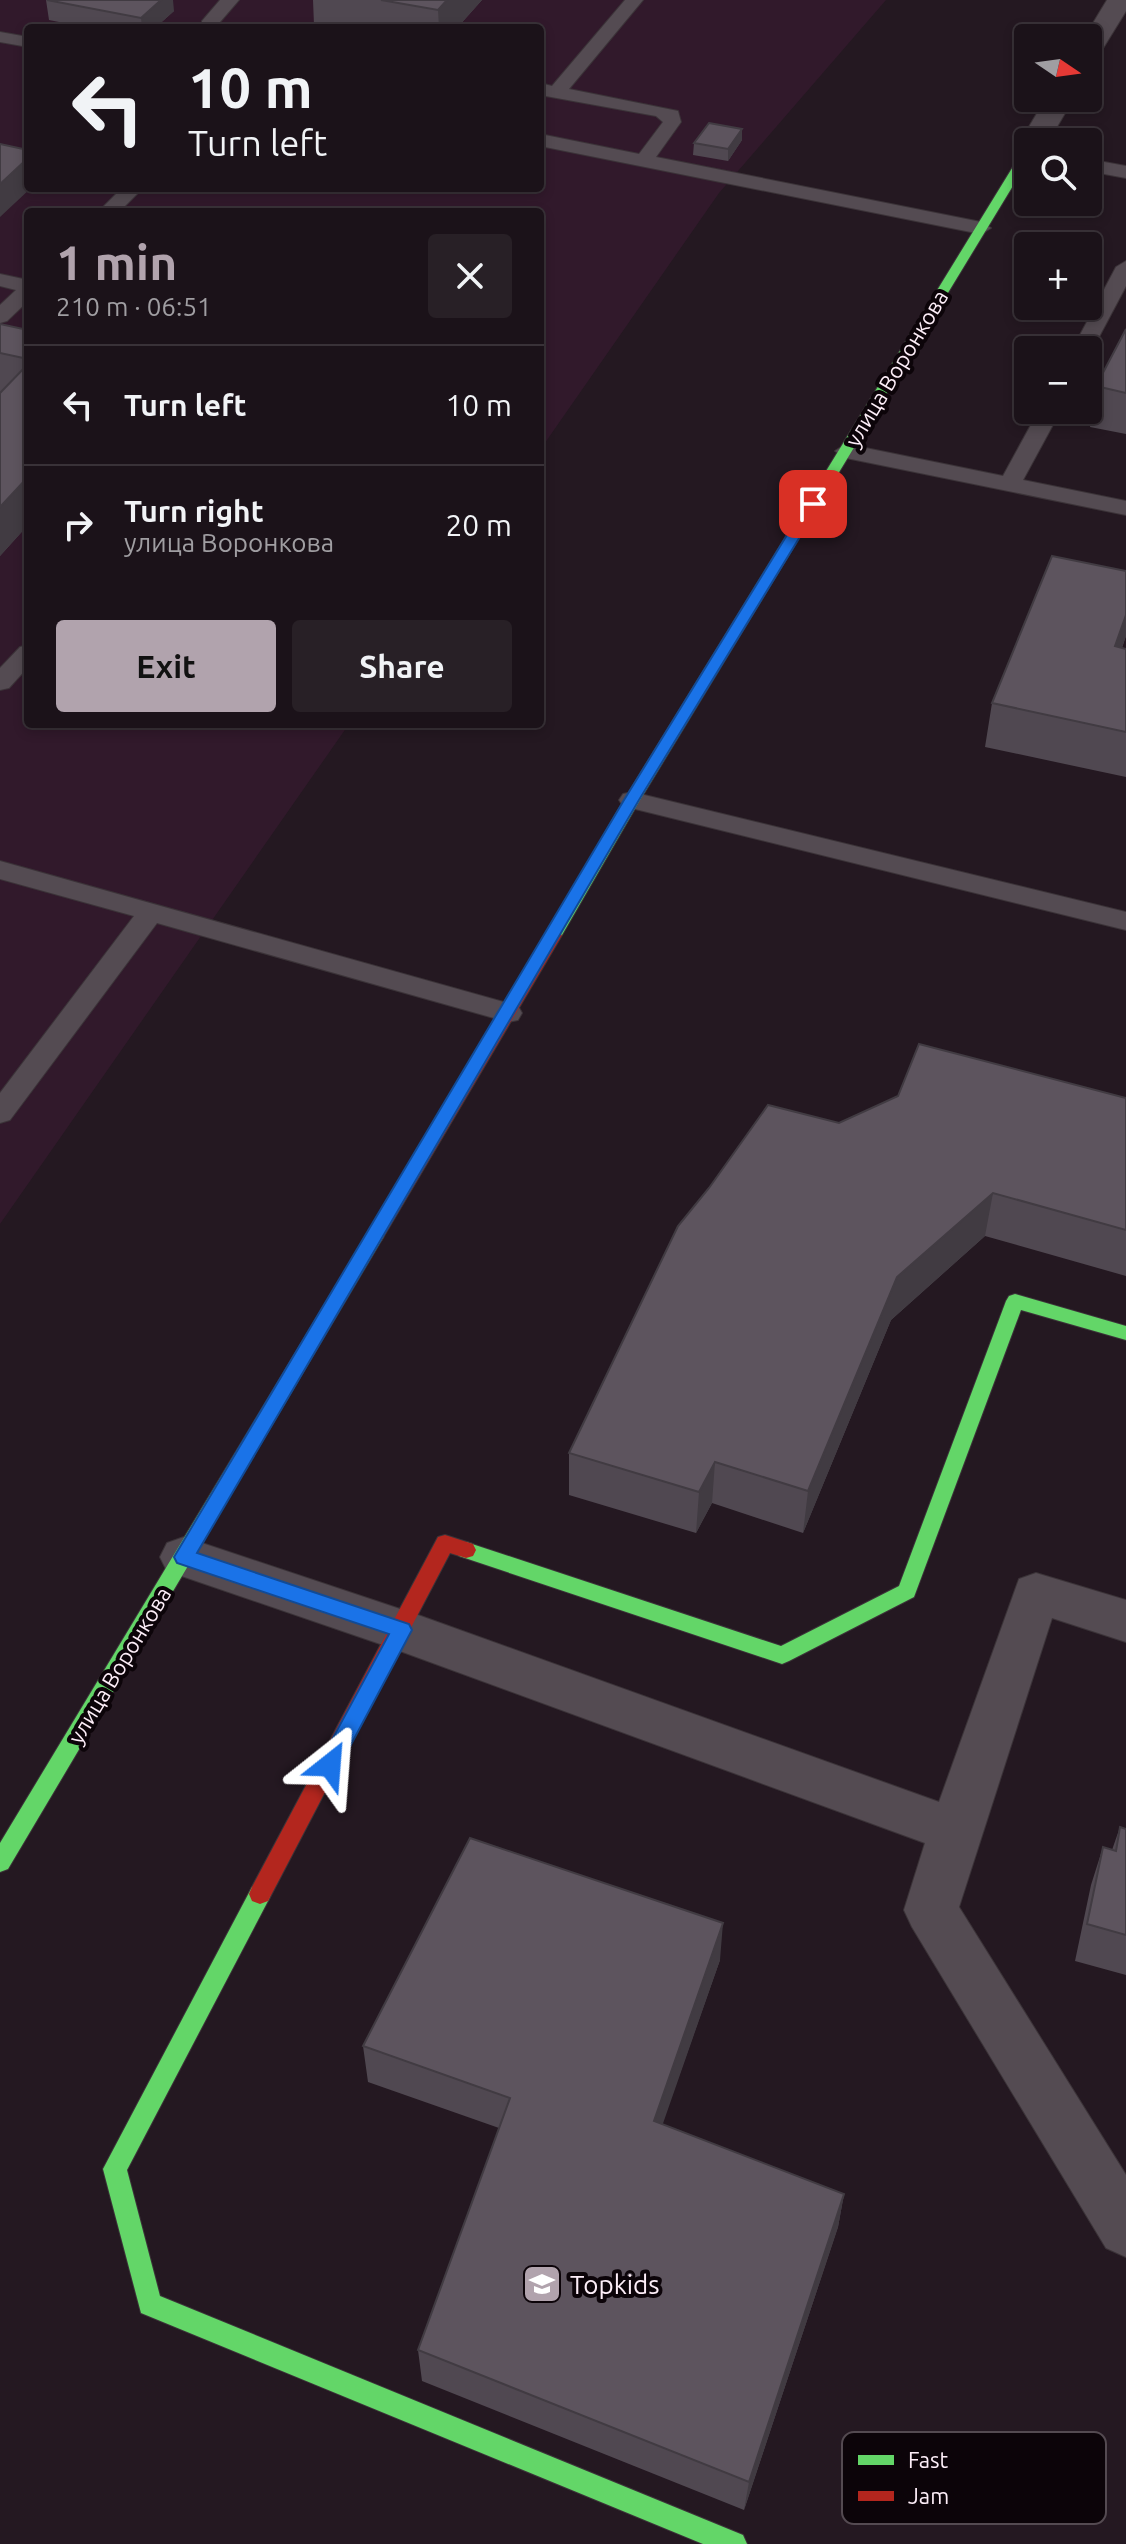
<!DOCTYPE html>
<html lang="en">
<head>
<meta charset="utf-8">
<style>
  :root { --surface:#1b1219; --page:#282026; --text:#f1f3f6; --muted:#a09ea2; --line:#393238; --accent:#b1a3ad }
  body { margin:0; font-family:Ubuntu,sans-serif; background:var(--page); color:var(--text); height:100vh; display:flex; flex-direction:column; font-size:30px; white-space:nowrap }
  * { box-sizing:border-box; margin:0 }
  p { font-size:26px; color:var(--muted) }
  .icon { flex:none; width:44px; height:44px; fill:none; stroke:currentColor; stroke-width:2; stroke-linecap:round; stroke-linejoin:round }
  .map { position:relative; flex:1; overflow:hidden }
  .sheet { position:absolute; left:24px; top:208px; width:520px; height:520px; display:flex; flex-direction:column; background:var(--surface); border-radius:8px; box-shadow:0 4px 12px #0003,0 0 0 2px var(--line) }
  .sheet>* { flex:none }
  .top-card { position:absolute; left:24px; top:24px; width:520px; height:168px; border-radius:8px; box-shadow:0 4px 12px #0003,0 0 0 2px var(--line); background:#1b1219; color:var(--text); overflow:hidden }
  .needle { width:52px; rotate:103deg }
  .fabs { position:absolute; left:1014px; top:24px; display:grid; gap:16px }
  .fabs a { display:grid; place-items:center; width:88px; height:88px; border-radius:8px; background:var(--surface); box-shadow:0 4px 12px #0003,0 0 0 2px var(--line); font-size:40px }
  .pin { position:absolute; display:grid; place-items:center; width:68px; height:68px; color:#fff; margin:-34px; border-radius:16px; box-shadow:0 4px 12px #0006 }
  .me { position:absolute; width:88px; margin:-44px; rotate:28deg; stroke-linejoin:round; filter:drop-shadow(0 0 6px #0008) }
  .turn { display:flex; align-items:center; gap:28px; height:168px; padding:0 32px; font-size:36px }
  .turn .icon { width:104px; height:104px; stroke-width:2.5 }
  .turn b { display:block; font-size:56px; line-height:68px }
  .round { display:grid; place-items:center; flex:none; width:84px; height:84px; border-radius:8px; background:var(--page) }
  .overview { display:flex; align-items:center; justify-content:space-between; height:136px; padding:0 32px }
  h1 { font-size:48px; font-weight:700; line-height:60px; color:var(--accent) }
  .cta { display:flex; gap:16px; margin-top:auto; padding:16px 32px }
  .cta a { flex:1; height:92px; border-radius:8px; background:var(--accent); color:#111; font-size:32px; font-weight:700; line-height:92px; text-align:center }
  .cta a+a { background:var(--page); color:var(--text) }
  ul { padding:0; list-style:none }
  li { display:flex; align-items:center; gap:24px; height:120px; padding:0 32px; border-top:2px solid var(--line) }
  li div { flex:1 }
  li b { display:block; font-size:30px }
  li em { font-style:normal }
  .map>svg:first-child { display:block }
  .built { fill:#31192b; fill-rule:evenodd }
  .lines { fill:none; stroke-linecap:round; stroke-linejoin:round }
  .lane-casing { stroke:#3b3338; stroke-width:2 }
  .street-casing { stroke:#3b3338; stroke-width:2 }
  .fast-casing { stroke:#3b3338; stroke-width:2 }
  .jam-casing { stroke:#3b3338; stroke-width:2 }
  .lane { fill:#544b52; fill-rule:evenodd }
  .street { fill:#544b52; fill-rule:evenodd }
  .fast { fill:#63d668; fill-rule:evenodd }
  .jam { fill:#b3261e; fill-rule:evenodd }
  .wall { fill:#504851 }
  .shaded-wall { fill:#413b42 }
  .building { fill:#5d545e; stroke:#413b42; stroke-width:2 }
  .route { fill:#1a73e8; stroke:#114b97; stroke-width:2 }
  .labels { text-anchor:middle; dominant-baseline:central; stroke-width:8; stroke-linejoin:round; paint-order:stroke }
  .street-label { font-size:22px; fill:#fdeef8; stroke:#0c0409 }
  .near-poi-label { font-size:26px; fill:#fdeef8; stroke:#0c0409; text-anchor:start }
  .key { fill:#0c0409; stroke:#544a51; stroke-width:2 }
  .key-label { font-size:22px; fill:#fdeef8 }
</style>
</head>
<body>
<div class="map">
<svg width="1126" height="2544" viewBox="0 0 1126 2544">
  <rect width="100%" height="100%" fill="#241821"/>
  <path class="built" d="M0 0H886L719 193 540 450V212H28V724H349L0 1224ZM28 28H540V188H28Z"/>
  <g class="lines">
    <g class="lane-casing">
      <path id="lane" d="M220 0H239L220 22V28H202V21Z
        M625 0H643L569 89 678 111 681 122 656 157 981 222 991 228 981 234 540 146V134L639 154 663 122 656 116 540 95V83L552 86Z
        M0 32 28 37V47L0 42Z
        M1088 159 1126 166V178L1088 171Z
        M122 188H143L119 212H98Z
        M1126 261V286L1092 350 1088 355V350H1072L1116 267Z
        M0 274 28 280V301L7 321 0 323V305L16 290 0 286Z
        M1039 410H1061L1023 480 1126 501V515L846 458 835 451 846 444 1003 476Z
        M28 645V667L9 688 0 690V668L20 647Z
        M632 792 1126 912V930L623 806 619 800 623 794Z
        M0 861 518 1006 522 1013 518 1020 508 1022 157 923 10 1120 0 1123V1093L134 916 0 879Z"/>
    </g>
    <g class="street-casing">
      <path id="street" d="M1107 0H1126V11L1097 58 1088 60V38H1084Z
        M1046 98H1074L1048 142H1028V149L1024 148 1020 142Z
        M184 1537 418 1615 939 1802 1019 1579 1036 1573 1126 1600V1642L1052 1618 959 1907 1126 2175V2257L1106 2248 912 1927 904 1910 925 1843 389 1647 167 1571 160 1557 167 1543Z"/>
    </g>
    <g class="fast-casing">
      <path id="fast" d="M1028 149V161L640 800 562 935 554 940 548 939 546 935 624 800 1022 152Z
        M375 1229 381 1231 384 1236 381 1241 8 1869 0 1872V1843L369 1231Z
        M1015 1294 1126 1326V1340L1021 1310 914 1597 789 1661 782 1664 459 1556 456 1550 459 1544 466 1542 781 1646 899 1586 1006 1301 1009 1296Z
        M260 1884 268 1887 271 1894 268 1901 127 2170 160 2296 743 2535 747 2544H703L141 2313 103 2169 252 1887Z"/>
    </g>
    <g class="jam-casing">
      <path id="jam" d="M554 930 562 935 381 1241H369L366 1236 369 1231 546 935Z
        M445 1535 473 1544 476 1550 473 1556 466 1558 450 1553 268 1901 260 1904 252 1901 249 1894 252 1887 438 1537Z"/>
    </g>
    <use href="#lane" class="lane"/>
    <use href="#street" class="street"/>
    <use href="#fast" class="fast"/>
    <use href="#jam" class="jam"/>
  </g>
  <path class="wall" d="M46 0 174 11 155 28H89L49 20Z
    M313 0H482L457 28H331L314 25Z
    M742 129V140L728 161 693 155 694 143Z
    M0 324 28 330V525L0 556 1 392H0Z
    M1126 329V434L1090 427 1096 386Z
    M1126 571V636L1122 648 1126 649V777L985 747 992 703Z
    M1126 1098V1276L985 1236 891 1320 803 1533 712 1503 696 1533 569 1495V1453L839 1123Z
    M1120 1827 1126 1829V1975L1075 1961 1091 1885 1103 1847 1112 1850Z
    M720 1960 662 2124 844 2194 838 2227 744 2510 422 2381 418 2350 499 2128 368 2082 363 2046Z"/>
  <path class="shaded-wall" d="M161 0H173L174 11 155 28H142L141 18Z
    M447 0H482L457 28H439L438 10Z
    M742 129V140L728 161V149Z
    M28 158V188H31L0 217V184Z
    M28 477V525L0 556V507Z
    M1126 615V636L1106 690 1115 646Z
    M993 1193 985 1236 891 1320 803 1533 808 1491 897 1277Z
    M715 1462 712 1503 696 1533 699 1492Z
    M723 1923 720 1960 652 2155 654 2121Z
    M844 2194 838 2227 744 2510 749 2482Z"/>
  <path class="building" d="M47 0H161L141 18Z
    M381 0H447L438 10Z
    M709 123 742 129 728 149 694 143Z
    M0 144 28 150V158L0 184Z
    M0 324 28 330V359L0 353Z
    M1126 329V393L1096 386Z
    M28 364V477L0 507V393Z
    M1052 556 1126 571V615L1115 646 1126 649V732L992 703Z
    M919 1044 1126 1098V1230L993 1193 897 1277 808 1491 715 1462 699 1492 569 1453 678 1226 709 1188 768 1105 839 1123 898 1096Z
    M1120 1827 1126 1829V1935L1087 1924 1103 1847 1116 1851Z
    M470 1838 723 1923 654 2121 844 2194 749 2482 418 2350 510 2098 363 2046Z"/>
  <path class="route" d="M813 500 820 504 639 800 197 1553 409 1624 412 1630 337 1771 330 1774 322 1771 319 1765 322 1758 389 1634 177 1563 174 1557 624 800 806 504Z"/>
  <defs>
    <g id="school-square" transform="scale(2)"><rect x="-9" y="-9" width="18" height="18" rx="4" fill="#b1a3ad" stroke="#0c0409"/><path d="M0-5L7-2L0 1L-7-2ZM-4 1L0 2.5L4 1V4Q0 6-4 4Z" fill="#fff"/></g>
  </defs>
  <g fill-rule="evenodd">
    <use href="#school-square" x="542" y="2284"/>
  </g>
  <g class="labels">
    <g class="street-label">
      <text transform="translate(896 368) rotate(-59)">улица Воронкова</text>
      <text transform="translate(119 1665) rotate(-59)">улица Воронкова</text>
    </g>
    <g class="near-poi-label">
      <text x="570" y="2284">Topkids</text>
    </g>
  </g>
  <rect x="842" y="2432" width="264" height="92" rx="12" class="key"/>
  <rect x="858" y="2455" width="36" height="10" fill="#63d668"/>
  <rect x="858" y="2491" width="36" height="10" fill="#b3261e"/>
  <g class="key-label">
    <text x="908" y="2468">Fast</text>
    <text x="908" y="2504">Jam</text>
  </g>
</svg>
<div class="fabs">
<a><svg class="needle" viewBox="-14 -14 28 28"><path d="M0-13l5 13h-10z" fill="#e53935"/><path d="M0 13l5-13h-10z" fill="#a09ea2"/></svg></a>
<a><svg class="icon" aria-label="search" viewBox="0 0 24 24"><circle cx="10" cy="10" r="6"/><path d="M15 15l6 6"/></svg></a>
<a>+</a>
<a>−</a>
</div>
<div class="pin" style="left:813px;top:504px;background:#d93025"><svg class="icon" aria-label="arrive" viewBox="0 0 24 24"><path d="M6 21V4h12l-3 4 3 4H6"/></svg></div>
<svg class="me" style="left:330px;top:1765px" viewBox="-20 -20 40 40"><path d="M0-17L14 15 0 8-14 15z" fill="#1a73e8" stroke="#fff" stroke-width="4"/></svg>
<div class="top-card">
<div class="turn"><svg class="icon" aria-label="left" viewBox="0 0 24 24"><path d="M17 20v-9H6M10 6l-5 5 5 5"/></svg><div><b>10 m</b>Turn left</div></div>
</div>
<section class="sheet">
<div class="overview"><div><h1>1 min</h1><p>210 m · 06:51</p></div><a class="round"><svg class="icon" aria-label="close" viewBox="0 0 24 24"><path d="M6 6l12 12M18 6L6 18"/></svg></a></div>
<ul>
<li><svg class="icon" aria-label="left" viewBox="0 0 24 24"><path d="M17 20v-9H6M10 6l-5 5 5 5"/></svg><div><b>Turn left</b></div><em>10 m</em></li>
<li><svg class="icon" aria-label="right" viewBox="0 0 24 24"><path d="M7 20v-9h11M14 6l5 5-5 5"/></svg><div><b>Turn right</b><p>улица Воронкова</p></div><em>20 m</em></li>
</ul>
<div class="cta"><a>Exit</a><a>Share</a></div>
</section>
</div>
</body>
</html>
